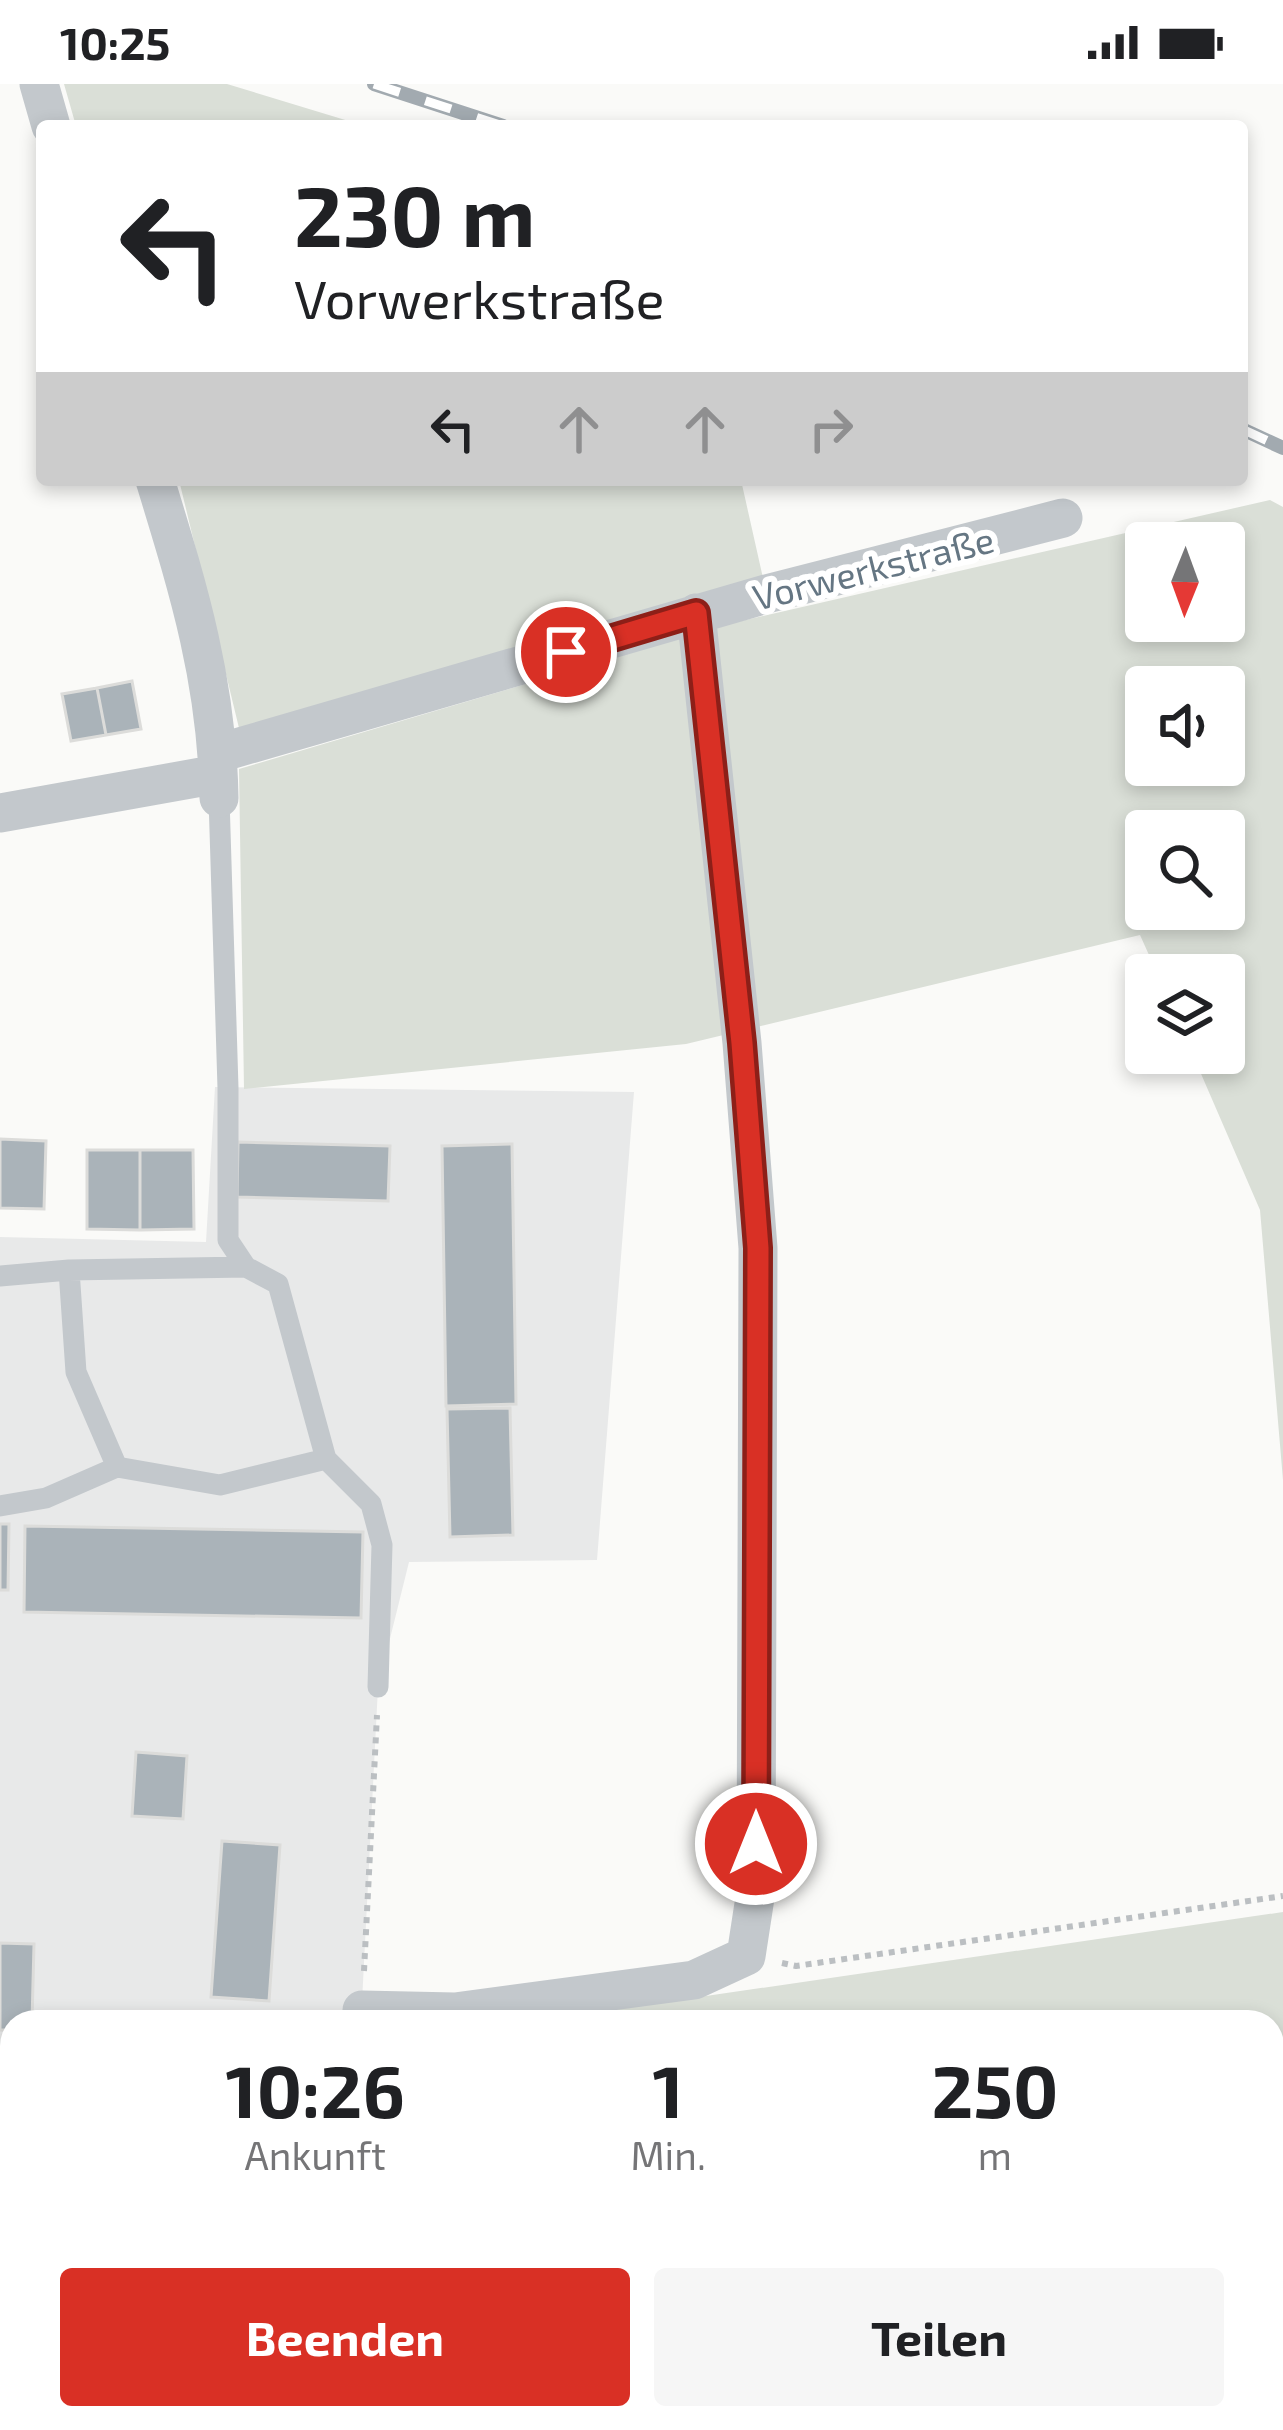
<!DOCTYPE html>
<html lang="de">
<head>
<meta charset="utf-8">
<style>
  :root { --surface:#fff; --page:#f6f6f6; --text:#202124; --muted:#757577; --accent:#d93025 }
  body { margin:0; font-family:"Exo 2",sans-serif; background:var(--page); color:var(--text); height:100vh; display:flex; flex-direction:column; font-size:45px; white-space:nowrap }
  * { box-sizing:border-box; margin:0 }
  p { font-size:39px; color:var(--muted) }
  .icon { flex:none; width:66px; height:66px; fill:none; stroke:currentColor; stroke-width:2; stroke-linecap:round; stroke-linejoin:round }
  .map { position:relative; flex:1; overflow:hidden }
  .drawer { position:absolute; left:0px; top:1926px; width:1284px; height:420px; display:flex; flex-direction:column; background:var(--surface); border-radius:36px 36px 0 0; box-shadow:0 6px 18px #0003 }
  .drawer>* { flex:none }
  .guide { position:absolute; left:36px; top:36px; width:1212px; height:366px; border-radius:12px; box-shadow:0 6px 18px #0003; background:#fff; color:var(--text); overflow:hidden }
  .needle { width:78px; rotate:181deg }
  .tools { position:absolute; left:1125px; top:438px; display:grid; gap:24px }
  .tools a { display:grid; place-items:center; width:120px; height:120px; border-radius:12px; background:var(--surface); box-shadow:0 6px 18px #0003; font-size:60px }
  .pin { position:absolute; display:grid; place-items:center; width:102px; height:102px; color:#fff; margin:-51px; border:6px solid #fff; border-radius:50%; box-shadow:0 3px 12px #0007 }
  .me { position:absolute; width:132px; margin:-66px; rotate:0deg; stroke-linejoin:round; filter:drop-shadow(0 0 9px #0008) }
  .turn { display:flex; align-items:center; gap:42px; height:252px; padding:0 60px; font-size:54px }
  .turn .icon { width:156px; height:156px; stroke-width:2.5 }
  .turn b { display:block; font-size:84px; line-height:102px }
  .lanes { display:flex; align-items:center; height:114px; padding:0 60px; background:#0003; justify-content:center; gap:60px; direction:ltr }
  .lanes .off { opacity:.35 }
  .eta { display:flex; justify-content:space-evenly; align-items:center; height:204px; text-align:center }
  .eta b { font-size:72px; font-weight:700; line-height:84px }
  .button { display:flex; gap:24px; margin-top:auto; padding:24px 60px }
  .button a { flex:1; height:138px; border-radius:12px; background:var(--accent); color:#fff; font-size:48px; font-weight:700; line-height:138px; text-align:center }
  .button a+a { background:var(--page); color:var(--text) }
  .status { display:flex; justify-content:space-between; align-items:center; height:84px; padding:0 60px; background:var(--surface); direction:ltr }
  .status svg { height:33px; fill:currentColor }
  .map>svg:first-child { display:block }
  .built { fill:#e8e9e9 }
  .green { fill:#dadfd7; fill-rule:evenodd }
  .building { fill:#aab3b9; stroke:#dcdcda; stroke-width:3 }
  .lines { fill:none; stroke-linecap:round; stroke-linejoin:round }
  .path { stroke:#bbbfc2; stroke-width:6; stroke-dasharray:6 6; stroke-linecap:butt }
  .lane { stroke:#c3c8cc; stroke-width:21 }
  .street { stroke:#c3c8cc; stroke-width:39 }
  .rail-casing { stroke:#a2aab0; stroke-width:14 }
  .rail { stroke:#fff; stroke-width:9; stroke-dasharray:27; stroke-linecap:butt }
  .route-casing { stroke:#8d1f18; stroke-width:30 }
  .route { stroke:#d93025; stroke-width:21 }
  .labels { text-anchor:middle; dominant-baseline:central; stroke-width:12; stroke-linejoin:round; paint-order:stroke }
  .street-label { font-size:36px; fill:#657683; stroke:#fff }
</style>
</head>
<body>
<div class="status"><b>10:25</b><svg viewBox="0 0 49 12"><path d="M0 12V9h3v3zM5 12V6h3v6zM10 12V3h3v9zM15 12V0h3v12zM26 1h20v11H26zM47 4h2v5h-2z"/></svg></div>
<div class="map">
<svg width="1283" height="2346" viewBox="0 0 1283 2346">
  <rect width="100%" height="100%" fill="#fafaf8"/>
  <path class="built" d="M215 1003 634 1008 597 1476 409 1478 378 1603 361 1938H12V2202L0 2200V1153L206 1158Z"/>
  <path class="green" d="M64 0H227L365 42H76Z
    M179 396H741L763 494 239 644Z
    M1270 416 1283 423V1396L1260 1126 1192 969H1224V891H1158L1140 851 686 960 244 1005 239 685 732 539ZM1146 459H1224V537H1146ZM1146 603H1224V681H1146ZM1146 747H1224V825H1146Z
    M1283 1828V2346H355L356 2334H1272V1938H528Z
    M0 2200 12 2202V2334H279L278 2346H0Z"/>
  <path class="building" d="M132 597 141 645 106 651 97 604Z
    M97 604 106 651 71 657 62 610Z
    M0 1055 46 1057 44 1125 0 1124Z
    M238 1058 390 1062 388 1117 237 1113Z
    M512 1060 516 1320 446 1322 442 1062Z
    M87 1066H140V1146L87 1145Z
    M140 1066H193L194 1145 140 1146Z
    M510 1324 513 1451 450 1453 447 1325Z
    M0 1440H9L8 1506H0Z
    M25 1442 363 1448 361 1534 24 1528Z
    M136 1668 187 1672 183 1735 132 1732Z
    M222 1757 280 1761 269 1917 211 1913Z
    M0 1859 34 1860 32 1938H12V1946H0Z
    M0 1993H12V2060H0Z"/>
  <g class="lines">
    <path class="path" d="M782 1879 796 1882 1283 1812
      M364 1887 377 1631
      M321 2346 323 2334"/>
    <path class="lane" d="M219 714 228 1004V1156L246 1183 278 1200 326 1375 371 1420 382 1461 378 1603
      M69 1186 76 1288 117 1383
      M0 1192 69 1186 246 1183
      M0 1422 46 1414 117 1383 220 1401 326 1375"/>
    <path class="street" d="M39 0 51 42
      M155 396C189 507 217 597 219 714
      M219 669 766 510 1063 434
      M0 729 218 690
      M362 1926 455 1928 694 1896 746 1872 756 1807 758 1164 742 959 696 529"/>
    <g class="rail-casing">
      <path id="rail" d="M374 0 503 42
        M1242 345 1283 364"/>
    </g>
    <use href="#rail" class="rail"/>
  </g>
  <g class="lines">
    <g class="route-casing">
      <path id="route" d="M566 568 696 529 742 959 758 1164 756 1760"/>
    </g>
    <use href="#route" class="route"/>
  </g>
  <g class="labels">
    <g class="street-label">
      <text transform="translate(873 483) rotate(-14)">Vorwerkstraße</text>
    </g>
  </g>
</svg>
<div class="tools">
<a><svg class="needle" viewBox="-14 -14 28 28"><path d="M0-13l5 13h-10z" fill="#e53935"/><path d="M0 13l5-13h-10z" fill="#757577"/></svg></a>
<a><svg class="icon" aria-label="sound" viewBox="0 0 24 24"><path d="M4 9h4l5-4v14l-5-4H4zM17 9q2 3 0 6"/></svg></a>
<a><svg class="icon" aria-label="search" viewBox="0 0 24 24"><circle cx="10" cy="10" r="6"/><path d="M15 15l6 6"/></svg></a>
<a><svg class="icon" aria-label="layers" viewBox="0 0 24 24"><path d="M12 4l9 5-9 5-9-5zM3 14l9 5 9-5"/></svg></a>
</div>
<div class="pin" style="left:566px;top:568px;background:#d93025"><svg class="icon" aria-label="arrive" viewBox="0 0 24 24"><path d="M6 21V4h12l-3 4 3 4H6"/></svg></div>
<svg class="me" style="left:756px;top:1760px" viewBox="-20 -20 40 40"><circle r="17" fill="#d93025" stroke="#fff" stroke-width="3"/><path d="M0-11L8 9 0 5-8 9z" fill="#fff"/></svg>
<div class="guide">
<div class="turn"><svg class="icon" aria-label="left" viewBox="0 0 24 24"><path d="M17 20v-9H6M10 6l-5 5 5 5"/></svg><div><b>230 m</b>Vorwerkstraße</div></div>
<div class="lanes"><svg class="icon" aria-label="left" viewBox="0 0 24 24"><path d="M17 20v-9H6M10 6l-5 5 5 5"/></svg><svg class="icon off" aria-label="ahead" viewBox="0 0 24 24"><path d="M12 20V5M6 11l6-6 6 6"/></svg><svg class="icon off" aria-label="ahead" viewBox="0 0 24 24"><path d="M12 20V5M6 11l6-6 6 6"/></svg><svg class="icon off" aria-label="right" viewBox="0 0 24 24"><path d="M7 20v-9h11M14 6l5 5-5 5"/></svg></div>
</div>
<section class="drawer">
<div class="eta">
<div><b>10:26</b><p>Ankunft</p></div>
<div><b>1</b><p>Min.</p></div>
<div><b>250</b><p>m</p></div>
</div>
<div class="button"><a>Beenden</a><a>Teilen</a></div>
</section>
</div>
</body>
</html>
